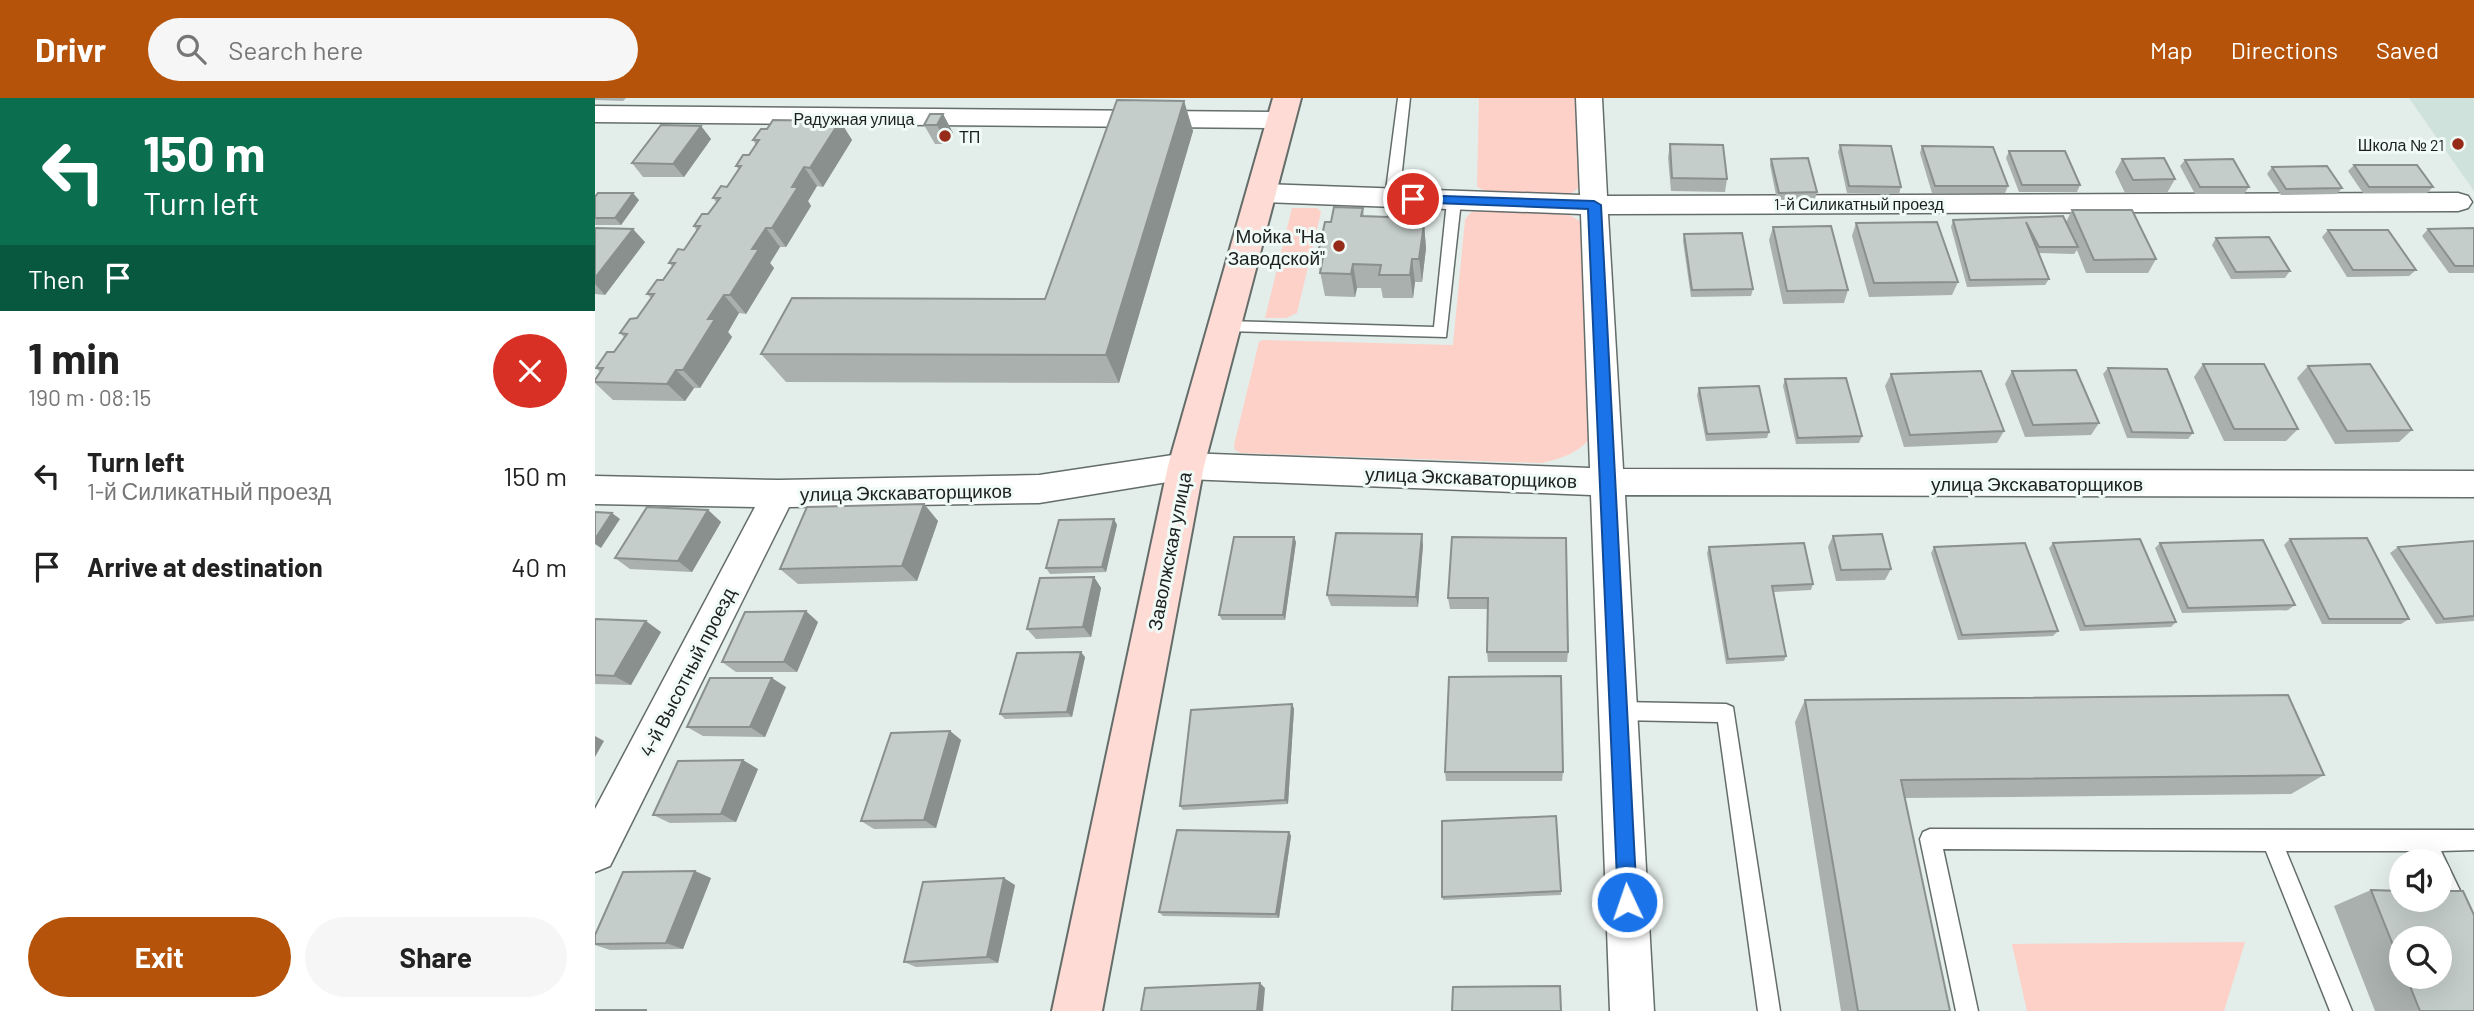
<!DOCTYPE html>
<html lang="en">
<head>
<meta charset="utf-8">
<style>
  :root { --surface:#fff; --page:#f6f6f6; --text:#222; --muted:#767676; --accent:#b45309 }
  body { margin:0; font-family:Barlow,sans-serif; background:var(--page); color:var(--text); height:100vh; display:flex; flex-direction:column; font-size:26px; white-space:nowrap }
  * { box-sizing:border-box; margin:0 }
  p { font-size:23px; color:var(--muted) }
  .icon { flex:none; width:38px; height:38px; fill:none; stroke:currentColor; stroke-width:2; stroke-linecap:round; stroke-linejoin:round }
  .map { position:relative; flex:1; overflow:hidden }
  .panel { display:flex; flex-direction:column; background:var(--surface); width:595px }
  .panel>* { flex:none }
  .top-card { background:#0b6e4f; color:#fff; overflow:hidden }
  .tools { position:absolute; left:1794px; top:751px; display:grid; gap:14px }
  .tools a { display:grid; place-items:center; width:63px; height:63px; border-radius:50%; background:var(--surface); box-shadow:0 7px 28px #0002; font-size:35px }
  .pin { position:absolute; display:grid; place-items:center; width:60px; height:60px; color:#fff; margin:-30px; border:4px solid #fff; border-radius:50%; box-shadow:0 2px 7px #0007 }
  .me { position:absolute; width:77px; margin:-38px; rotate:357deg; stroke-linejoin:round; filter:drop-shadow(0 0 5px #0008) }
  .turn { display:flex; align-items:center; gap:24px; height:147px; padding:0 28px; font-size:32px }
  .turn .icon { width:91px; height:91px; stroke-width:2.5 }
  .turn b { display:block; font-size:49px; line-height:60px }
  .then { display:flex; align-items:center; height:66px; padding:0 28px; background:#0003; gap:14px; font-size:26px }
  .round { display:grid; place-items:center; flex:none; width:74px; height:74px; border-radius:37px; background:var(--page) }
  .headline { display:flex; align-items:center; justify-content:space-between; height:119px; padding:0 28px }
  h1 { font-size:42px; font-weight:700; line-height:52px }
  .primary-button { display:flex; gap:14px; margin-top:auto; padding:14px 28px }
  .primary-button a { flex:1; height:80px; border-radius:42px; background:var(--accent); color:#fff; font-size:28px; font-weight:700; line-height:80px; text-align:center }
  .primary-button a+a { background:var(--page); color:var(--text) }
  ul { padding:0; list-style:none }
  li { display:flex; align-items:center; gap:21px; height:91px; padding:0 28px }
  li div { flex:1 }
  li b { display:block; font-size:26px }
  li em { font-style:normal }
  header { display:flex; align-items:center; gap:42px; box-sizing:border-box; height:98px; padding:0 35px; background:var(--accent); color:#fff }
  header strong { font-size:33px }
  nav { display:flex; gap:38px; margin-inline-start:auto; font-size:24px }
  .search { width:490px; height:63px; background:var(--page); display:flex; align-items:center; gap:18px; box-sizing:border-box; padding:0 24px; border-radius:38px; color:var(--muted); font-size:26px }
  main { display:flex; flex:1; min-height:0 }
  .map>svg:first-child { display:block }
  .built { fill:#cfe2db }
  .green { fill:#fdd1c7 }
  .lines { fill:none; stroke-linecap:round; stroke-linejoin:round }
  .lane-casing { stroke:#646d6a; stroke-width:3 }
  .street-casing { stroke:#646d6a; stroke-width:3 }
  .secondary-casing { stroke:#646d6a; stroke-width:4 }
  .lane { fill:#fff; fill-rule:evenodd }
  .street { fill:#fff; fill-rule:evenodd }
  .secondary { fill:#fedcd5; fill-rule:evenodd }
  .wall { fill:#a9b0ae; fill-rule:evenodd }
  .shaded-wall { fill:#89908d }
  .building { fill:#c4cdca; stroke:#89908d; stroke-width:2 }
  .route { fill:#1a73e8; stroke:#114b97; stroke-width:2 }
  .poi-dot { fill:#952b18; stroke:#f0faf6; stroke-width:2.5 }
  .labels { text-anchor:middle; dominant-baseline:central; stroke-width:6; stroke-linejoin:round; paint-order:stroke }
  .far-street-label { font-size:16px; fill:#1c201e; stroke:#f0faf6 }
  .far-poi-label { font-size:16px; fill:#1c201e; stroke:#f0faf6; text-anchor:start }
  .poi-label { font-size:19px; fill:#1c201e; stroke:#f0faf6; text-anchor:end }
  .street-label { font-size:19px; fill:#1c201e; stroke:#f0faf6 }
</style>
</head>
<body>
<header>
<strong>Drivr</strong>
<div class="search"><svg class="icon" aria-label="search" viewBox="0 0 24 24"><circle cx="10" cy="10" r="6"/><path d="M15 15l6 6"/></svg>Search here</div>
<nav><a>Map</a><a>Directions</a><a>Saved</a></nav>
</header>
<main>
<section class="panel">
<div class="top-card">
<div class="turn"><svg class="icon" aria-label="left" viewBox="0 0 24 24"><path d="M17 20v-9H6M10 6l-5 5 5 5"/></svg><div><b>150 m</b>Turn left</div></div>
<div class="then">Then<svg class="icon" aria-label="arrive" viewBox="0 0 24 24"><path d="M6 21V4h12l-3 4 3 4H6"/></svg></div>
</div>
<div class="headline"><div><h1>1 min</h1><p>190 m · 08:15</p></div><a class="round" style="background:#d93025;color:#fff"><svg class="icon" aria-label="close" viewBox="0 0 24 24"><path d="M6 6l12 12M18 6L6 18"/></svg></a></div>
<ul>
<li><svg class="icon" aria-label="left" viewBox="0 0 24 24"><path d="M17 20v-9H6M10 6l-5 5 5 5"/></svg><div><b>Turn left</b><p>1-й Силикатный проезд</p></div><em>150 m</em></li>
<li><svg class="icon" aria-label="arrive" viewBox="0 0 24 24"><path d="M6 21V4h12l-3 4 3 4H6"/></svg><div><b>Arrive at destination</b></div><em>40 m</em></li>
</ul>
<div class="primary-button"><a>Exit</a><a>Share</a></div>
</section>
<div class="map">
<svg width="1879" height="913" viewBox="0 0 1879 913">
  <rect width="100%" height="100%" fill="#e3ede9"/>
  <path class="built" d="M1814 0H1879V93Z"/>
  <path class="green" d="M884 0H986L989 86 973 98 895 95 882 89Z
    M697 110H722L726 114 702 215 691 220H670Z
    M885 111C917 112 961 103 987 125L996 340C981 356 967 360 947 365L646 355 640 352 639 347 664 244 668 242 858 247 870 122 875 115Z
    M1650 844 1629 913H1432L1417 846Z"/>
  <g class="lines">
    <g class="lane-casing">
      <path id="lane" d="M803 0H815L804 100 797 104 790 100Z
        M859 99 866 103 851 239 630 233 622 228 630 223 839 229 852 103Z
        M1024 604 1131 606 1138 609 1185 913H1163L1123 624 1024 622 1017 619 1014 613 1017 607Z
        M1335 731 1879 732V752L1846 753 1879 822V856L1871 853 1844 797V763H1829L1825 753H1691L1757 913H1735L1671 753 1348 751 1383 913H1361L1325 741 1328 734Z"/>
    </g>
    <g class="street-casing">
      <path id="street" d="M981 0H1007L1012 98 1863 95 1873 98 1877 104 1873 110 1863 113 1013 116 1028 371 1879 373V399L1030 397 1059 913H1015L996 397 591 381 444 405 194 409 15 768 0 774V711L160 409 0 406V378L184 382 444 377 591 355 995 370 986 116 666 104 656 101 652 95 656 89 666 86 985 97Z
        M0 8 686 14 695 16 699 22 695 28 686 30 0 24Z"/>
    </g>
    <g class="secondary-casing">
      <path id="secondary" d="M678 0H706L609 368 507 913H457L573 368Z"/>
    </g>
    <use href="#lane" class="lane"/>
    <use href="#street" class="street"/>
    <use href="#secondary" class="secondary"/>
  </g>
  <path class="wall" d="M0 0H31L28 3 0 2Z
    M589 3 598 33 524 285 191 284 166 256 450 201Z
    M348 16 358 35 352 46H340L329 27Z
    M245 23 257 42 228 89 222 88 213 103 216 108 191 149H185L175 165 179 170 151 216 144 215 133 234 137 239 105 290H99L90 303 18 302 0 285V282L5 274 1 270 19 254 29 239 25 235 42 220 56 200 52 196 68 182 78 169 74 165 89 152 102 133 99 128 113 116 122 105 118 100 132 89 144 72 141 68 154 57 161 47 158 42 172 31Z
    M106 28 116 41 89 79H48L37 65Z
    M1075 46 1132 81 1130 94 1076 93 1073 60Z
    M1245 47 1306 89 1304 96 1252 95 1243 54Z
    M1327 48 1413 88 1410 95H1337L1325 55Z
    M1414 53 1485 87 1482 94H1424L1411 60Z
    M1176 61 1222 94 1220 101 1182 102 1175 67Z
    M1527 61 1580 81 1572 95H1530L1520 74Z
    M1590 62 1654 89 1649 96H1600L1585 68Z
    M1759 67 1838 89 1832 95H1768L1753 73Z
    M1677 69 1747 90 1742 96 1686 97 1672 76Z
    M0 99 44 102 26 127H0Z
    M768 110 769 119H793L824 111 826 126H829L831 150 827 184H820L818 200H788L786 190H762L760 199 730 198 722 159 736 124Z
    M1477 112 1561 161 1553 175H1491L1482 152 1479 156 1444 155 1454 181 1450 187 1372 189 1356 129 1358 122 1471 124Z
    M1261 125 1363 184 1357 197 1274 199 1257 138Z
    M1178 129 1253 192 1249 205 1188 206 1174 142Z
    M0 130 50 144 10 197 0 196Z
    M1879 130V175H1854L1827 138 1833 131Z
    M1733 132 1821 172 1814 178 1752 179 1727 139Z
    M1089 136 1158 191 1156 198 1096 199 1088 143Z
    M1621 140 1695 173 1690 180 1636 181 1617 147Z
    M1608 266 1703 331 1691 343H1629L1599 279Z
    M1713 268 1817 332 1804 344 1740 346 1702 280Z
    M1513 270 1598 335 1593 341 1532 340 1508 276Z
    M1417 273 1504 325 1496 337 1430 339 1410 286Z
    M1296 276 1409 333 1402 345 1309 349 1290 288Z
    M1190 281 1267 338 1264 345 1201 346 1188 288Z
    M1104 290 1174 334 1172 340 1111 343 1102 297Z
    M329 406 343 423 322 483 203 486 185 471Z
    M113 412 126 424 97 474 35 471 20 460Z
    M519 421 522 427 511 474 455 476 451 470Z
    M1238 438 1296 471 1290 482 1241 483 1233 449Z
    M857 439 973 554 972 564H893L892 554 893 511H855L853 500Z
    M1695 441 1814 521 1806 526H1727L1689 447Z
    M1879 443V523L1841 526 1795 455 1803 449Z
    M701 444 690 522H627L624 517Z
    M1458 445 1581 524 1576 529 1485 533 1454 450Z
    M1565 445 1700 507 1693 512 1587 515 1560 450Z
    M828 447 823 509 736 508 732 497Z
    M1114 449 1218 486 1216 492 1179 494 1191 558 1189 563 1131 566 1112 455Z
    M1339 449 1463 533 1458 538 1363 542 1336 455Z
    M499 479 506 490 496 539 441 541 432 531Z
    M0 521 66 534 36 587 0 586Z
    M223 524 202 574H141L127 564Z
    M490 559 477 619 410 621 405 616Z
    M191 589 170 639 108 638 92 629Z
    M1210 602 1729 677 1696 696 1310 700 1355 913H1246L1200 624Z
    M697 606 699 611 693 706 588 712 585 708Z
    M355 633 366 642 341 730 279 731 266 723Z
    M163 671 141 724 75 725 58 717Z
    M850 674H968L967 683H851Z
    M694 734 696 738 684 820 568 818 564 814Z
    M116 780 88 851 15 852 0 847V837Z
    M420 787 403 865 321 869 309 864Z
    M1776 792 1879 913H1780L1739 808ZM1806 840 1844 878H1806Z
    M966 793V797L848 802 847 799Z"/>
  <path class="shaded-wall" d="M589 3 598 33 524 285 511 257Z
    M348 16 358 35 352 46 342 27Z
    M245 23 257 42 228 89 215 70Z
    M106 28 116 41 89 79 78 66Z
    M209 69 222 88 213 103 216 108 191 149 177 130 197 89Z
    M38 95 44 102 26 127 20 120Z
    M824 111 827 135 822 126Z
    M829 126 831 150 827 184 824 161Z
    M171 130 185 149 175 165 179 170 151 216 135 197 157 151Z
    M38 131 50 144 10 197 0 186V180Z
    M817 161 820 184 818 200 815 177Z
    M758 166 762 190 760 199 756 176Z
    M129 197 144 215 133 234 137 239 105 290 88 272 113 221Z
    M81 272 99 290 90 303 72 286Z
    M329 406 343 423 322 483 307 468Z
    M113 412 126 424 97 474 83 463Z
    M17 415 25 421 6 450 0 446V441Z
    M519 421 522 427 511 474 507 469Z
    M827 436 828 447 823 509 821 499Z
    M699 439 701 444 690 522 688 517Z
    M499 479 506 490 496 539 488 529Z
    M211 513 223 524 202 574 189 564Z
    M51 523 66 534 36 587 19 578Z
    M486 554 490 559 477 619 472 614Z
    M177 580 191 589 170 639 155 629Z
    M697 606 699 611 693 706 690 702Z
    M355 633 366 642 341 730 329 722Z
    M0 638 9 643 0 659Z
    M148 662 163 671 141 724 126 716Z
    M694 734 696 738 684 820 681 816Z
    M100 773 116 780 88 851 71 845Z
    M409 780 420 787 403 865 392 859Z
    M665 885 670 890 668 913H662Z"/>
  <path class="building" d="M522 2 589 3 511 257 166 256 197 200 450 201Z
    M335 16H348L342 27H329Z
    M178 22 245 23 215 70 209 69 197 89H203L177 130H171L157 151H164L135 197H129L113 221H120L88 272H81L72 286 0 284V282L8 270H1L12 254H19L32 236 25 235 35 221 42 220 59 196H52L62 182H68L80 165H74L83 151 89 152 105 128H99L107 116H113L125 100H118L126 88 132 89 146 68H141L148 57H154L164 42H158L166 31H172Z
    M66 27 106 28 78 66 37 65Z
    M1075 46 1128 47 1132 81 1077 80Z
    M1245 47 1296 48 1306 89 1254 88Z
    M1327 48 1398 49 1413 88H1340Z
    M1414 53H1470L1485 87H1427Z
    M1213 60 1222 94 1184 95 1176 61Z
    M1569 60 1580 81 1538 82 1527 61Z
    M1638 61 1654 89H1605L1590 62Z
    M1759 67H1822L1838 89H1774Z
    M1732 68 1747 90 1691 91 1677 69Z
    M3 95H38L20 120H0V99Z
    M739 109 768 110 766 118 793 119 795 111H824L822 126H829L824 161H817L815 177H784L786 167 758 166 756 176 725 175 728 159H722L730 124H736Z
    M1477 112H1537L1561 161 1499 162Z
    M1468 118 1483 149H1444L1431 124 1454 181 1375 182 1358 122Z
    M1342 124 1363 184 1279 185 1261 125Z
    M1236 128 1253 192 1192 193 1178 129Z
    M0 130 38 131 0 180Z
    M1879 130V168H1860L1833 131Z
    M1733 132H1793L1821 172H1758Z
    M1147 135 1158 191 1097 192 1089 136Z
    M1674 139 1695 173 1641 174 1621 140Z
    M1608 266H1669L1703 331H1639Z
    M1775 266 1817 332 1752 333 1713 268Z
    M1513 270 1572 271 1598 335 1537 334Z
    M1481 272 1504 325 1438 327 1417 273Z
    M1386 273 1409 333 1315 337 1296 276Z
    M1251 280 1267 338 1203 340 1190 281Z
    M1164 288 1174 334 1112 336 1104 290Z
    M329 406 307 468 185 471 212 409Z
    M52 409 113 412 83 463 20 460Z
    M0 414 17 415 0 441Z
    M519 421 507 469 451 470 464 422Z
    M741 435 827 436 821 499 732 497Z
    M1287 436 1296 471 1246 472 1238 438Z
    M639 439H699L688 517H624Z
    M857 439 971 440 973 554H892L893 500H853Z
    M1772 440 1814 521H1734L1695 441Z
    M1545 441 1581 524 1490 528 1458 445Z
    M1668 442 1700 507 1593 510 1565 445Z
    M1879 443V518L1849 521 1803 449Z
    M1209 445 1218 486 1177 488 1191 558 1133 561 1114 449Z
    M1430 445 1463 533 1367 537 1339 449Z
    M499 479 488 529 432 531 445 480Z
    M211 513 189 564H127L150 514Z
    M0 521 51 523 19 578 0 577Z
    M486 554 472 614 405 616 422 555Z
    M966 578 968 674H850L854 579Z
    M115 580H177L155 629H92Z
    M1693 597 1729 677 1306 682 1355 913H1263L1210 602Z
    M697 606 690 702 585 708 596 612Z
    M355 633 329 722 266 723 296 635Z
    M148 662 126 716 58 717 83 663Z
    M961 718 966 793 847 799V723Z
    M582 732 694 734 681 816 564 814Z
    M100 773 71 845 0 846V837L28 774Z
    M409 780 392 859 309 864 328 784Z
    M1776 792 1806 793V802H1844V793H1868L1879 817V913H1825L1811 878H1844V840H1806V867Z
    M665 885 662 913H546L550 890Z
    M965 888 966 913H857L858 889Z
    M0 912H51V913Z"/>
  <path class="route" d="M818 97 999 103 1006 107 1042 804 1039 811 1032 813 1025 811 1023 804 993 111 813 104V98Z"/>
  <g class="poi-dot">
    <circle cx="350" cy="38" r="7"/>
    <circle cx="1863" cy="46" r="7"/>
    <circle cx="744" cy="148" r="7"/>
  </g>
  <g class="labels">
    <g class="far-street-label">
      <text x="259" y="20">Радужная улица</text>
      <text x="1264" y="105">1-й Силикатный проезд</text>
    </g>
    <g class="far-poi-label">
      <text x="364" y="38">ТП</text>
      <text x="1849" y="46" text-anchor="end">Школа № 21</text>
    </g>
    <g class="poi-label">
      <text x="730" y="137">Мойка "На<tspan x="730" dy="22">Заводской"</tspan></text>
    </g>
    <g class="street-label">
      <text transform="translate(876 379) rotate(2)">улица Экскаваторщиков</text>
      <text x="1442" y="385">улица Экскаваторщиков</text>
      <text transform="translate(311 394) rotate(-1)">улица Экскаваторщиков</text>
      <text transform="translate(574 453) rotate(-79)">Заволжская улица</text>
      <text transform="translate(92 574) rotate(-63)">4-й Высотный проезд</text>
    </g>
  </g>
</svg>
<div class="tools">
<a><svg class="icon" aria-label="sound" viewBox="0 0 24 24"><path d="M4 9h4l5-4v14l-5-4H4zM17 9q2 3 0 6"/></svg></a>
<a><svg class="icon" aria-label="search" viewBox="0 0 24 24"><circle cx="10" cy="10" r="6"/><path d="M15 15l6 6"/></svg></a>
</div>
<div class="pin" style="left:818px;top:101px;background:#d93025"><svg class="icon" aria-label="arrive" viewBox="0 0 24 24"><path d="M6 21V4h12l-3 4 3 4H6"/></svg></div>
<svg class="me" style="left:1032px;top:804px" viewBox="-20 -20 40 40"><circle r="17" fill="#1a73e8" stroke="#fff" stroke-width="3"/><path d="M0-11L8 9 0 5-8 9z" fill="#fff"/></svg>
</div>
</main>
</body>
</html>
